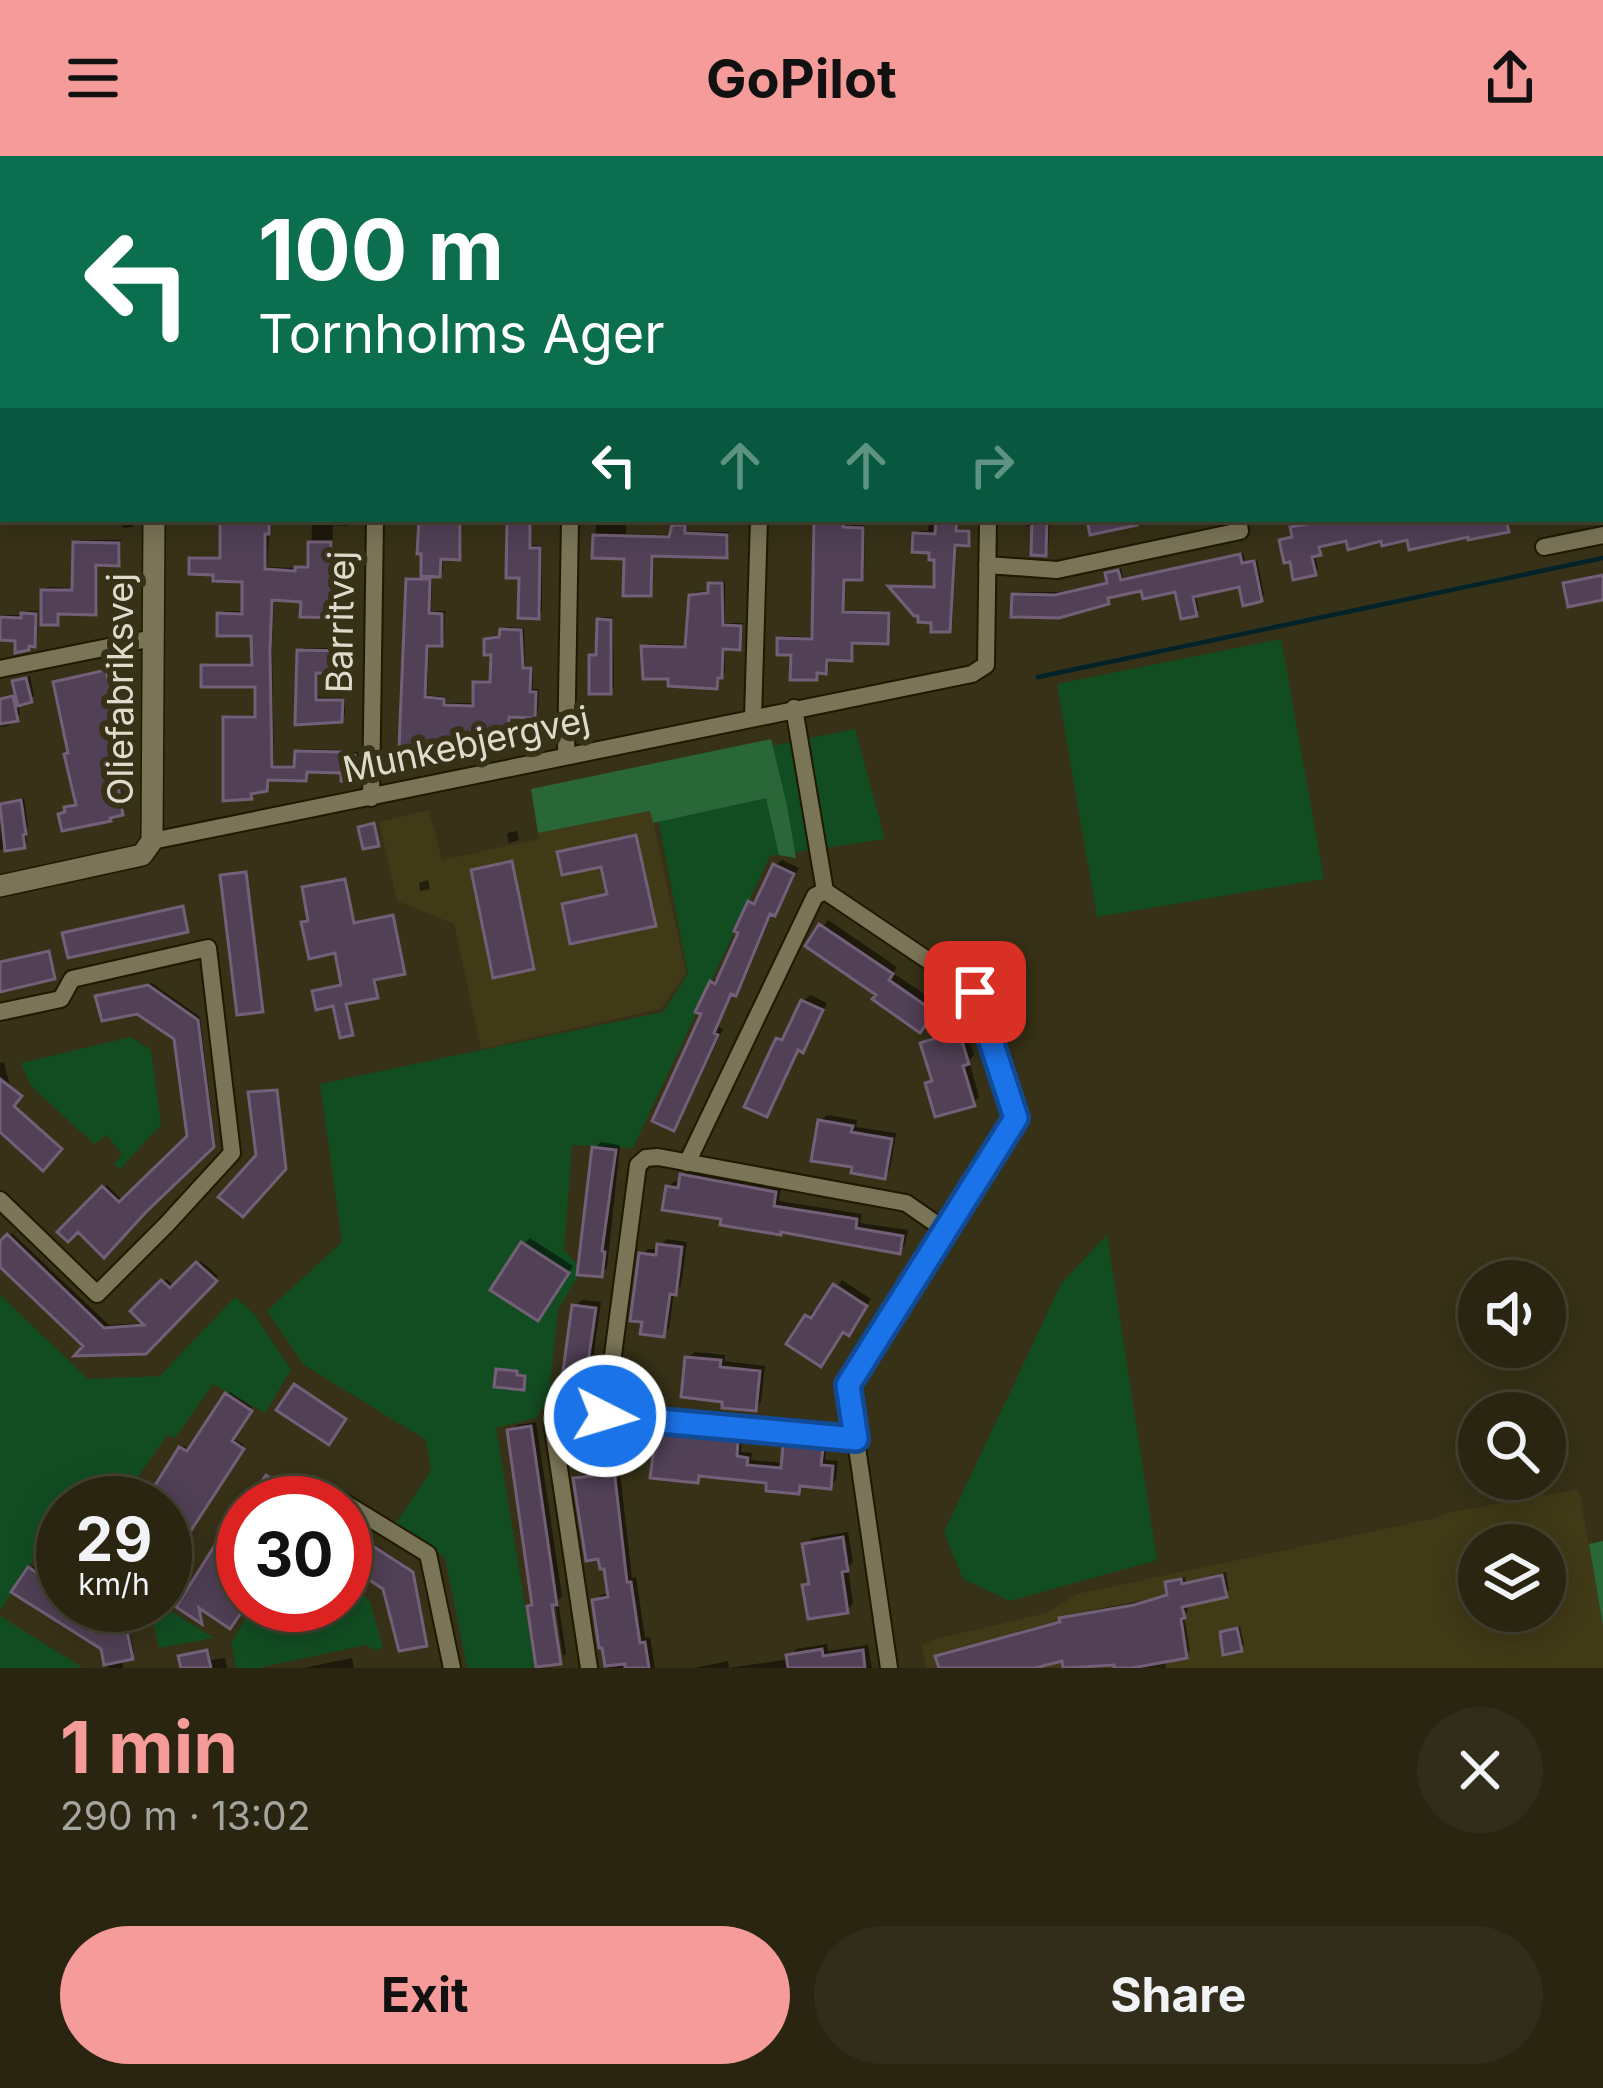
<!DOCTYPE html>
<html lang="en">
<head>
<meta charset="utf-8">
<style>
  :root { --surface:#292511; --page:#312d1a; --text:#f1f3f6; --muted:#a5a59f; --line:#454231; --accent:#f59b99 }
  body { margin:0; font-family:Inter,sans-serif; background:var(--page); color:var(--text); height:100vh; display:flex; flex-direction:column; font-size:45px; white-space:nowrap }
  * { box-sizing:border-box; margin:0 }
  p { font-size:39px; color:var(--muted) }
  .icon { flex:none; width:66px; height:66px; fill:none; stroke:currentColor; stroke-width:2; stroke-linecap:round; stroke-linejoin:round }
  .map { position:relative; height:1512px; overflow:hidden }
  .sheet { display:flex; flex-direction:column; background:var(--surface); flex:1 }
  .sheet>* { flex:none }
  .guide { position:absolute; left:0px; top:0px; width:1605px; height:366px; box-shadow:0 6px 30px #0003,0 0 0 3px var(--line); background:#0b6e4f; color:#fff; overflow:hidden }
  .controls { position:absolute; left:1458px; top:1104px; display:grid; gap:24px }
  .controls a { display:grid; place-items:center; width:108px; height:108px; border-radius:50%; background:var(--surface); box-shadow:0 6px 30px #0003,0 0 0 3px var(--line); font-size:60px }
  .speed { position:absolute; left:36px; top:1320px; display:flex; gap:24px; font-size:60px; font-weight:700; text-align:center }
  .speed>* { display:grid; place-content:center; width:156px; height:156px; border-radius:50%; background:var(--surface); box-shadow:0 6px 30px #0003,0 0 0 3px var(--line); line-height:1 }
  .speed small { font-size:30px; font-weight:400 }
  .speed .limit { border:18px solid #d22; background:#fff; color:#111 }
  .pin { position:absolute; display:grid; place-items:center; width:102px; height:102px; color:#fff; margin:-51px; border-radius:24px; box-shadow:0 6px 18px #0006 }
  .me { position:absolute; width:132px; margin:-66px; rotate:95deg; stroke-linejoin:round; filter:drop-shadow(0 0 9px #0008) }
  .turn { display:flex; align-items:center; gap:42px; height:252px; padding:0 60px; font-size:54px }
  .turn .icon { width:156px; height:156px; stroke-width:2.5 }
  .turn b { display:block; font-size:84px; line-height:102px }
  .lanes { display:flex; align-items:center; height:114px; padding:0 60px; background:#0003; justify-content:center; gap:60px; direction:ltr }
  .lanes .off { opacity:.35 }
  .round { display:grid; place-items:center; flex:none; width:126px; height:126px; border-radius:63px; background:var(--page) }
  .summary { display:flex; align-items:center; justify-content:space-between; height:204px; padding:0 60px }
  h1 { font-size:72px; font-weight:700; line-height:90px; color:var(--accent) }
  .primary-button { display:flex; gap:24px; margin-top:auto; padding:24px 60px }
  .primary-button a { flex:1; height:138px; border-radius:72px; background:var(--accent); color:#111; font-size:48px; font-weight:700; line-height:138px; text-align:center }
  .primary-button a+a { background:var(--page); color:var(--text) }
  header { display:flex; justify-content:space-between; align-items:center; height:156px; padding:0 60px; background:var(--accent); color:#111; font-size:54px; font-weight:700 }
  .map>svg:first-child { display:block }
  .built { fill:#413a17; fill-rule:evenodd }
  .green { fill:#124d22 }
  .forest { fill:#2a6738 }
  .shadow { fill:#0007 }
  .lines { fill:none; stroke-linecap:round; stroke-linejoin:round }
  .stream { stroke:#03232b; stroke-width:4.5 }
  .building { fill:#514056; stroke:#736078; stroke-width:3 }
  .minor-casing { stroke:#1f1901; stroke-width:20 }
  .tertiary-casing { stroke:#1f1901; stroke-width:24 }
  .minor { stroke:#7b7558; stroke-width:16 }
  .tertiary { stroke:#7b7558; stroke-width:21 }
  .route-casing { stroke:#114b97; stroke-width:30 }
  .route { stroke:#1a73e8; stroke-width:21 }
  .labels { text-anchor:middle; dominant-baseline:central; stroke-width:12; stroke-linejoin:round; paint-order:stroke }
  .street-label { font-size:36px; fill:#dfdbcc; stroke:#373117 }
</style>
</head>
<body>
<header><svg class="icon" aria-label="menu" viewBox="0 0 24 24"><path d="M4 6h16M4 12h16M4 18h16"/></svg>GoPilot<svg class="icon" aria-label="share" viewBox="0 0 24 24"><path d="M12 15V3M7 8l5-5 5 5M5 13v7h14v-7"/></svg></header>
<div class="map">
<svg width="1603" height="1512" viewBox="0 0 1603 1512">
  <rect width="100%" height="100%" fill="#373117"/>
  <path class="built" d="M429 654 442 704 539 683 538 677 651 655 686 817 661 853 481 893 454 768 397 745 379 666Z
    M1579 1333 1603 1470V1512H927L921 1489 935 1483 1047 1457 1077 1438 1436 1362 1451 1356ZM1479 1389H1545V1455H1479Z"/>
  <path class="green" d="M1281 483 1324 723 1097 761 1057 528Z
    M855 573 885 683 770 700 633 992 572 989 564 1094 582 1114 558 1153 549 1240 536 1262 496 1272 535 1512H467L445 1401 393 1371 431 1315 426 1284 304 1209 267 1155 342 1086 320 928 663 856 688 818 649 615Z
    M131 881 151 894 161 969 120 1013 114 1008 122 998 107 979 94 988 31 930 21 907Z
    M1107 1079 1157 1404 1010 1445 963 1423 944 1376 1061 1128Z
    M0 1139 88 1223 160 1220 235 1141 255 1159 291 1214 265 1257 213 1228 175 1282 167 1279 124 1341 107 1334 99 1347H63V1397L48 1388 38 1397 0 1455Z
    M345 1426 369 1443 383 1492 375 1494 366 1489 258 1512H236L231 1486 255 1449H345Z
    M161 1449 214 1482 159 1492 152 1464Z
    M0 1460 83 1512H0Z"/>
  <path class="forest" d="M771 583 787 650 796 702 779 699 766 642 653 667 650 655 538 677 531 633Z
    M1603 1385V1470L1589 1388Z"/>
  <path class="shadow" d="M243 0H279V3H243Z
    M284 0H357V3H281Z
    M417 0H445V3H416Z
    M605 0H657V3H605Z
    M699 0H736V3H699Z
    M784 0H874V3H784Z
    M936 0H969V3H936Z
    M1093 0H1185V3H1093Z
    M1490 0H1529V3H1477Z
    M1556 0H1603V30L1602 3H1534Z
    M0 55H3L1 108H3V147H0Z
    M0 211H3V245L0 246Z
    M123 363H133V371L123 372Z
    M223 363H270L267 411 298 412 301 409H311L312 363H351L347 370 333 369 332 405H340L339 420H349L348 455 345 459 304 443 274 441 272 490 274 609H298V596L301 593 345 594V596H358L357 619 354 623 344 614 309 613 305 622 270 621V629L250 640 226 562 230 559H258L257 528 204 511 208 507H255L254 477 220 458 224 455H245V423L216 416 192 404 196 400H223Z
    M421 363H462V397L458 401 443 400V414L439 418H432L431 455H445L444 483 440 487H429L427 539 446 541V547H476V527L479 524H494V496L487 484 491 480 502 479 506 471 524 472 525 510H533V533H539L538 555 534 559 511 558V567L507 571 479 570 478 588 475 592 424 588 409 424 412 421H424Z
    M509 363H531L532 389 542 390V456L538 460 522 419Z
    M596 363H626V378L673 379 678 367H687V375L729 376V395L725 399 654 397 653 434 650 437 627 400 595 399Z
    M806 363H861V369L865 370 864 418 860 421H846L845 454 891 455 890 482 886 485 854 484V498L851 502 829 501V511L825 515 819 514 816 521 780 484 783 480 815 481 817 364Z
    M929 363H959L958 373H971V383L968 387 957 386 952 470 949 473 892 430 937 429V401L916 378 919 375H928Z
    M1027 363H1050L1048 394 1044 397 1034 370H1027Z
    M1310 363H1328L1332 382 1322 387 1323 392 1315 397 1318 413 1314 416 1282 385 1294 379 1293 372 1296 369 1311 365Z
    M79 384H121V403L117 407 98 406V452L94 456 60 455V462L56 466 44 435 48 431 75 432 76 388Z
    M1243 397 1245 406 1257 403 1264 439 1260 442 1241 427 1195 437 1199 454 1196 457 1177 433 1143 431 1110 439 1108 446 1015 439 1018 436H1060L1110 425 1108 418 1121 412 1123 422Z
    M715 425H725V467H743L742 487 739 491 725 490V516L716 530 671 520 644 492 648 488 688 489 692 440 695 436 711 435V428Z
    M28 455H38L37 484 34 488 18 482 0 481V459H23Z
    M603 461H613L614 531 610 535 592 500 599 496 600 464Z
    M303 492H348L347 512 344 515 318 514V541L345 542V559L341 563 298 566 300 495Z
    M109 513 114 534 130 531 134 547 118 553 127 596 116 600 125 653 110 663 61 659 68 654 71 649 78 647 56 527 60 524Z
    M30 520 34 540 18 547 20 558 8 570 0 571V542L18 538 16 526Z
    M24 642 28 672 25 675 27 686 23 689 0 694 1 649 4 646Z
    M517 675 519 684 509 687 507 677Z
    M782 704 799 712 781 750 773 756 742 830 734 836 718 870 723 873 680 965 674 971 712 827 718 820 721 822 751 747 757 741 760 742 775 710Z
    M428 724 430 733 420 735 419 727Z
    M828 764 897 811 893 817 939 848 926 867 809 789Z
    M152 827 200 861 215 985 104 1098 78 1072 62 1076 107 1029 123 1045 190 981 177 881 138 855 99 841Z
    M810 839 827 847 809 887 802 893 800 892 773 952 766 958 779 883 785 877 788 879 803 845Z
    M965 871 974 899 969 904 979 941 973 947 929 928 934 923 924 887 930 881Z
    M4 906 10 930 20 938 13 948 60 991 43 1011 0 972V907Z
    M827 959 857 964 856 971 896 977 890 1013 884 1020 820 965Z
    M601 986 620 989 607 1112 601 1118 595 992Z
    M689 1013 781 1030 779 1045 862 1058 860 1067 908 1074 905 1089 899 1095 668 1031 675 1025 682 1026 683 1019Z
    M12 1077 109 1169 146 1167 134 1155 166 1123 176 1131 201 1105 218 1120 145 1195 87 1190 0 1106V1088Z
    M530 1082 573 1110 543 1155 524 1088Z
    M666 1083 687 1086 681 1130 674 1137 669 1172 663 1178 642 1099 648 1093 659 1094Z
    M842 1124 871 1143 854 1170 790 1187 808 1161 814 1154 818 1157Z
    M582 1144 601 1146 589 1231 582 1238 575 1150Z
    M695 1196 725 1199V1205L765 1210 761 1246 755 1252 688 1202Z
    M230 1236 252 1251 232 1282 244 1289 192 1369 170 1359 165 1367V1347H148L181 1292 184 1290 191 1294Z
    M536 1266 562 1440 558 1444 566 1498 563 1501 553 1434 547 1435 557 1504H561L538 1508 530 1451 535 1446 510 1275 517 1269Z
    M665 1273 742 1280 741 1296 752 1297 751 1304 785 1307 786 1290 792 1284 827 1288 825 1304 838 1305 836 1324 830 1330 805 1328 798 1335 770 1324 704 1318 697 1324 659 1279Z
    M618 1300 632 1422 636 1421 645 1482 650 1481 655 1512H608L595 1445 601 1439 610 1437 606 1409 577 1323 583 1317 594 1316 593 1309 599 1303Z
    M345 1369 413 1414 425 1487 386 1431 345 1405Z
    M848 1376 853 1406 848 1412 853 1448 847 1454 805 1430 811 1424 806 1389 812 1382Z
    M49 1404 63 1413V1449H118L124 1453 117 1464 129 1472 134 1498 121 1502 123 1512H108L104 1491 16 1435 33 1410 41 1415Z
    M1226 1416 1229 1434 1225 1438 1186 1447 1188 1455 1184 1459 1190 1495 1186 1499 1165 1503 1166 1512H1117L1116 1506 1087 1512H1066L1064 1501 1023 1512H942L939 1501 943 1496 1062 1464 1067 1459 1141 1445 1170 1437 1169 1428 1173 1423 1185 1421 1186 1426Z
    M1240 1470 1244 1489 1240 1492 1223 1477 1227 1473Z
    M827 1488 828 1495 868 1489 872 1512H695L728 1505 729 1512 790 1503 796 1493Z
    M209 1493 211 1504 225 1502 227 1512H184V1498Z
    M352 1502 354 1512H304Z"/>
  <g class="lines">
    <path class="stream" d="M1038 521 1603 402"/>
  </g>
  <path class="building" d="M220 363H269V378H265V413L295 415V411H308V386H331L330 407H338L337 422 347 423 346 462 300 461 301 446 272 444 270 495 272 611H294L295 595 343 596V598L355 599V626L341 625V617L307 616 306 625 268 624 267 635 251 638 252 643 223 645V561H255V531H201V509H252L251 480H217V457L242 458V426L213 425V419L189 418V402H220Z
    M419 363H460V404L441 403 440 421 421 420V398H417Z
    M507 363H530V392H540L539 463 518 462 519 422H506Z
    M814 363H844L843 371 863 372 862 424H844L843 456 889 457 888 488 852 487V505L827 504 826 518 817 517V524H790L791 499H777V482L812 483Z
    M936 363H957L956 375H969V390L955 389 950 476H931V467L918 466V460H914L888 430 934 431V404H929V397L912 396 913 377 935 378Z
    M1032 363H1047L1046 400 1031 399Z
    M1087 363H1136L1137 369 1090 379Z
    M1336 363H1506L1509 376 1468 384V381L1409 394 1407 384 1382 390 1381 385 1348 394 1346 385 1319 391 1321 399 1312 401 1316 419 1293 424 1290 406 1284 407 1279 384 1292 381 1290 371Z
    M672 369H685V377L727 379V402L652 400 651 440H623L624 403 592 402 593 379 669 381Z
    M73 386 119 387V410L96 409V459L58 458V469H41V434H72Z
    M1240 398 1242 407 1254 405 1262 445 1259 446 1243 450 1239 431 1193 441 1197 460 1181 463 1175 436 1143 443 1141 435 1108 442 1109 448 1059 462 1011 461 1012 438 1055 439 1107 427 1105 417 1118 414 1121 424Z
    M1603 419V444L1568 451 1563 427Z
    M406 423H430L429 457 442 458V490H427L425 541 444 543V549L473 550V526H490L491 499H484V483L499 481 500 473 521 474 523 512H531L530 536H536L535 562 509 561V574L476 573V595L424 591 399 592Z
    M708 427H722L723 469 741 470 740 494 723 493 722 522H718L717 533 668 530V523H643L641 490 685 491 689 439 708 437Z
    M21 457 36 458 35 491 29 490V494L15 497V485L0 484V461L21 462Z
    M597 463 611 464V538H589V499H596Z
    M297 494 346 495 345 518 316 517V544H343L342 566 295 569Z
    M106 514 111 535 128 532 132 553 116 557 125 601 114 604 123 659 110 662 111 665 62 675 58 658 65 656 64 651 76 649 64 598 68 597 53 526Z
    M26 522 32 546 18 550 12 525Z
    M13 540 18 565 0 568V543Z
    M21 644 26 678 23 679 25 692 5 695 0 648Z
    M374 667 379 690 363 693 358 671Z
    M636 679 656 770 570 788 562 748 607 738 601 711 562 719 557 696Z
    M512 705 534 813 493 822 471 714Z
    M773 708 794 718 775 760 770 758 736 840 731 838 714 877 718 879 674 975 652 965 701 858 695 856 710 825 715 828 738 777 734 775 748 745 754 748Z
    M246 716 263 856 237 859 220 719Z
    M345 723 354 767 393 759 405 818 374 824 378 842 346 848 353 879 340 882 333 850 316 854 312 835 341 829 335 797 309 803 301 766 308 765 302 731Z
    M183 750 188 776 68 802 62 777Z
    M819 768 893 818 889 824 935 856 920 877 872 843 876 839 805 790Z
    M49 795 55 823 0 836V806Z
    M148 829 198 864 214 991 146 1056 104 1102 78 1076 68 1086 57 1076 102 1030 119 1046 187 980 174 883 137 858 102 865 95 840Z
    M801 844 823 854 803 897 798 894 767 961 744 951 776 882 782 884Z
    M959 875 969 908 963 910 975 950 935 961 925 927 932 925 920 887Z
    M0 923 22 940 14 950 62 993 43 1015 0 976Z
    M277 934 286 1013 243 1061 218 1041 256 999 248 936Z
    M818 964 853 970 851 976 892 983 885 1023 851 1017 852 1011 811 1005Z
    M592 991 616 994 602 1095 605 1096 602 1121 577 1119Z
    M680 1018 776 1036 774 1050 857 1063 856 1072 903 1080 900 1098 781 1076V1079L720 1069 721 1063 662 1054 666 1030 678 1032Z
    M7 1078 104 1172 144 1169 130 1155 161 1124 170 1132 196 1106 217 1125 146 1198 74 1200 83 1190 0 1111V1085Z
    M521 1086 569 1117 538 1165 490 1134Z
    M657 1088 682 1091 676 1139 670 1138 664 1181 640 1178 642 1166 630 1165 639 1097 656 1099Z
    M833 1128 867 1150 849 1180 843 1176 821 1211 786 1188 805 1159 811 1162Z
    M572 1149 596 1152 583 1241 560 1237Z
    M685 1201 721 1204 720 1211 760 1215 756 1255 722 1252V1246L681 1241Z
    M496 1213 517 1215V1219L525 1220 524 1234 494 1231Z
    M294 1228 346 1263 329 1289 276 1254Z
    M225 1237 252 1255 232 1285 244 1293 190 1376 165 1359V1347H144L179 1291 187 1295Z
    M531 1270 557 1449H552L561 1508 536 1511 527 1450 532 1449 507 1274Z
    M656 1277 738 1285 737 1300 748 1302 747 1309 781 1312 783 1289 823 1293 821 1309 833 1310 831 1333 800 1330 799 1338 766 1335V1327L699 1320 698 1327 650 1322Z
    M613 1304 627 1426H631L640 1487 645 1486 649 1512H625V1508L605 1510 602 1492H599L592 1444 608 1441 604 1413H600L598 1403 586 1405 573 1322 591 1320 590 1308Z
    M266 1319 290 1334 309 1347H248Z
    M243 1354V1454L230 1473 199 1452 202 1468 176 1451 217 1386 221 1389Z
    M345 1372 413 1416 427 1490 399 1495 383 1433 345 1408Z
    M843 1381 848 1415 842 1416 848 1457 808 1463 802 1429 809 1428 802 1388Z
    M28 1411 63 1433V1449H88L127 1475 133 1503 104 1509 101 1493 11 1436Z
    M1222 1419 1227 1441 1182 1451 1185 1462 1181 1463 1187 1502 1132 1512H1114V1509L1063 1512 1062 1505 1035 1512H939L935 1500 1060 1466 1059 1462 1134 1449 1167 1439 1165 1426 1181 1423 1182 1428Z
    M1237 1472 1242 1495 1223 1499 1220 1476Z
    M822 1493 823 1500 863 1494 865 1512H788L786 1499Z
    M207 1494 211 1512H181L178 1500Z"/>
  <g class="lines">
    <g class="minor-casing">
      <path id="minor" d="M1217 0V3
        M379 3 380 0
        M576 3V0
        M769 3V0
        M996 3V0
        M1347 3 1362 0
        M1602 141H1603
        M1544 391 1603 379
        M987 409 1057 414 1240 375 1238 363
        M0 513 153 482
        M794 552 825 735 975 836 1016 962 848 1229 889 1512
        M753 561 759 363
        M566 600 570 363
        M371 642 375 363
        M152 685 972 518 986 509 988 363
        M0 856 61 843 72 823 208 792 232 997 167 1068 97 1138 0 1044
        M687 1007 815 740 825 735
        M605 1260 638 1009 646 1002 658 1001 906 1047 945 1074
        M328 1336 345 1347
        M345 1347 428 1398 452 1512
        M589 1512 553 1272 558 1260 572 1256 856 1283"/>
    </g>
    <g class="tertiary-casing">
      <path id="tertiary" d="M158 3V0
        M0 730 142 699 152 685 154 363"/>
    </g>
    <use href="#minor" class="minor"/>
    <use href="#tertiary" class="tertiary"/>
  </g>
  <g class="lines">
    <g class="route-casing">
      <path id="route" d="M605 1260 856 1283 848 1229 1016 962 975 836"/>
    </g>
    <use href="#route" class="route"/>
  </g>
  <g class="labels">
    <g class="street-label">
      <text transform="translate(340 466) rotate(-89)">Barritvej</text>
      <text transform="translate(120 533) rotate(-90)">Oliefabriksvej</text>
      <text transform="translate(466 588) rotate(-12)">Munkebjergvej</text>
    </g>
  </g>
</svg>
<div class="controls">
<a><svg class="icon" aria-label="sound" viewBox="0 0 24 24"><path d="M4 9h4l5-4v14l-5-4H4zM17 9q2 3 0 6"/></svg></a>
<a><svg class="icon" aria-label="search" viewBox="0 0 24 24"><circle cx="10" cy="10" r="6"/><path d="M15 15l6 6"/></svg></a>
<a><svg class="icon" aria-label="layers" viewBox="0 0 24 24"><path d="M12 4l9 5-9 5-9-5zM3 14l9 5 9-5"/></svg></a>
</div>
<div class="speed"><div>29<small>km/h</small></div><div class="limit">30</div></div>
<div class="pin" style="left:975px;top:836px;background:#d93025"><svg class="icon" aria-label="arrive" viewBox="0 0 24 24"><path d="M6 21V4h12l-3 4 3 4H6"/></svg></div>
<svg class="me" style="left:605px;top:1260px" viewBox="-20 -20 40 40"><circle r="17" fill="#1a73e8" stroke="#fff" stroke-width="3"/><path d="M0-11L8 9 0 5-8 9z" fill="#fff"/></svg>
<div class="guide">
<div class="turn"><svg class="icon" aria-label="left" viewBox="0 0 24 24"><path d="M17 20v-9H6M10 6l-5 5 5 5"/></svg><div><b>100 m</b>Tornholms Ager</div></div>
<div class="lanes"><svg class="icon" aria-label="left" viewBox="0 0 24 24"><path d="M17 20v-9H6M10 6l-5 5 5 5"/></svg><svg class="icon off" aria-label="ahead" viewBox="0 0 24 24"><path d="M12 20V5M6 11l6-6 6 6"/></svg><svg class="icon off" aria-label="ahead" viewBox="0 0 24 24"><path d="M12 20V5M6 11l6-6 6 6"/></svg><svg class="icon off" aria-label="right" viewBox="0 0 24 24"><path d="M7 20v-9h11M14 6l5 5-5 5"/></svg></div>
</div>
</div>
<section class="sheet">
<div class="summary"><div><h1>1 min</h1><p>290 m · 13:02</p></div><a class="round"><svg class="icon" aria-label="close" viewBox="0 0 24 24"><path d="M6 6l12 12M18 6L6 18"/></svg></a></div>
<div class="primary-button"><a>Exit</a><a>Share</a></div>
</section>
</body>
</html>
